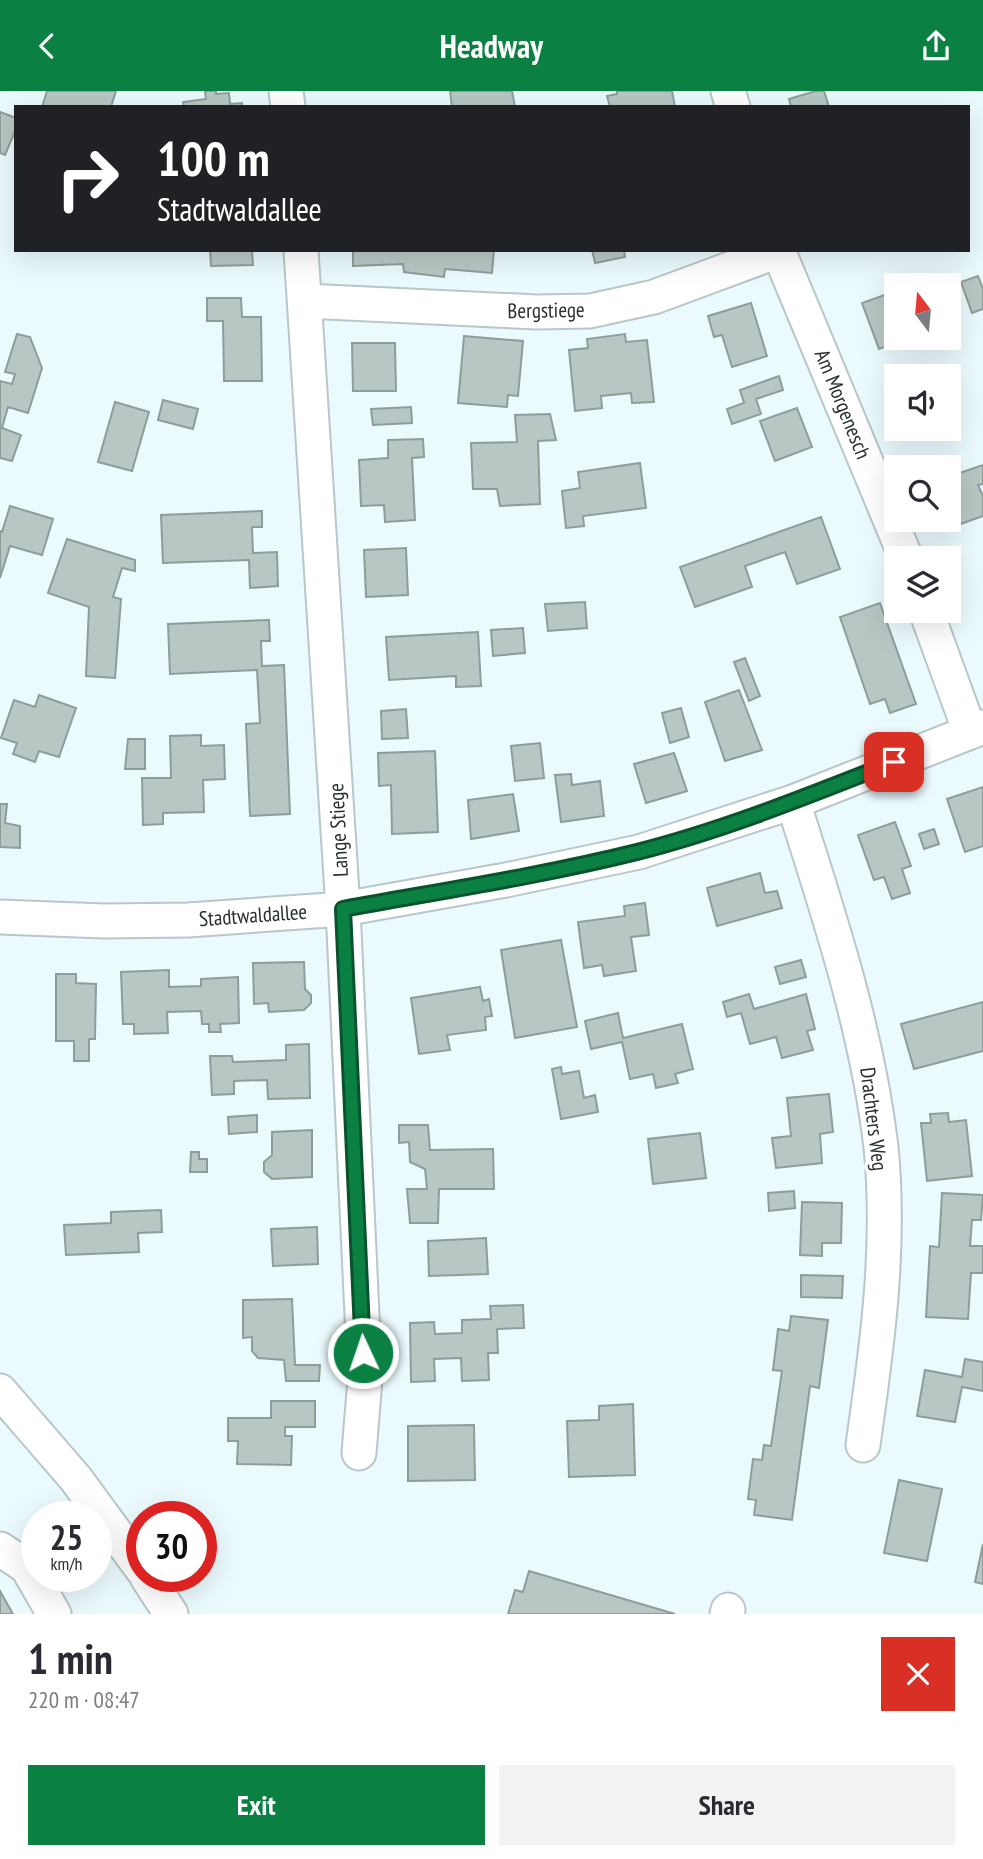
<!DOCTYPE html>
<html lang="en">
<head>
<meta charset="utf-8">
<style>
  :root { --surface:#fff; --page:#f2f2f3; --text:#2b2b33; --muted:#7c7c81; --accent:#0b8043 }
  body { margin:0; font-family:"PT Sans Narrow",sans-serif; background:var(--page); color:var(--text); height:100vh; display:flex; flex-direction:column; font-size:26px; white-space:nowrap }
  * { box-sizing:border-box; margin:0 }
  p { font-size:23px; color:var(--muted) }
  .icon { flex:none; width:38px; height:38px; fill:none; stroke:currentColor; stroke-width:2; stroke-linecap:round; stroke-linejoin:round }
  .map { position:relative; height:1523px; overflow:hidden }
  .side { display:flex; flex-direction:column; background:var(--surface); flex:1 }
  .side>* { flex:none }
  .hud { position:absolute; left:14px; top:14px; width:956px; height:147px; border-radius:0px; box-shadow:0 7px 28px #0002; background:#202124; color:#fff; overflow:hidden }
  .needle { width:46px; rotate:344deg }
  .controls { position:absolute; left:884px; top:182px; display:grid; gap:14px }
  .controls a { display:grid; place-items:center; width:77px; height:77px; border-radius:0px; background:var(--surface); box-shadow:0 7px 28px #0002; font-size:35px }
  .speed { position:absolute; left:21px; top:1410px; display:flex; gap:14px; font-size:35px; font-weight:700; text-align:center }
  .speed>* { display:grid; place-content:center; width:91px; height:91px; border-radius:50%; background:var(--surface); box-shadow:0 7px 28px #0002; line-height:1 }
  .speed small { font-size:18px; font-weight:400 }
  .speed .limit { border:10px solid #d22; background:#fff; color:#111 }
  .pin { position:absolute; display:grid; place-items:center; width:60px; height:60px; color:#fff; margin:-30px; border-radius:14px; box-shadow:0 4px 10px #0006 }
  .me { position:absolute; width:77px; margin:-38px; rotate:357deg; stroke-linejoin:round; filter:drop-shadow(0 0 5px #0008) }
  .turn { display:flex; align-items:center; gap:24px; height:147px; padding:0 28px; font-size:32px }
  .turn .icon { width:91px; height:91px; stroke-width:2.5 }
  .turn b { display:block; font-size:49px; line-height:60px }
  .round { display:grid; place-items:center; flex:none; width:74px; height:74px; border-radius:0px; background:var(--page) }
  .headline { display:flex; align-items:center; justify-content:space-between; height:119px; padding:0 28px }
  h1 { font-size:42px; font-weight:600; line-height:52px }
  .button { display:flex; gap:14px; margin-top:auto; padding:14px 28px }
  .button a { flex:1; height:80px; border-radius:0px; background:var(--accent); color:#fff; font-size:28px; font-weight:600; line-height:80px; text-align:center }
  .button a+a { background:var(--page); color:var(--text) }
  header { display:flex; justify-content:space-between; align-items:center; height:91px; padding:0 28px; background:var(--accent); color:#fff; font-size:32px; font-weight:600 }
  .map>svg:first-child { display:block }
  .building { fill:#b9c7c4; stroke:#8f9d9a; stroke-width:2 }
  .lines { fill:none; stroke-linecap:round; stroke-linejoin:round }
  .minor-casing { stroke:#b8c7c9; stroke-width:37 }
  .minor { stroke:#fff; stroke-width:33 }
  .route-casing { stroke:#07532c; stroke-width:18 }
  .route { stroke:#0b8043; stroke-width:12 }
  .labels { text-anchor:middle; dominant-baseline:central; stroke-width:7; stroke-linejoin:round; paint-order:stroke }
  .street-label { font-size:21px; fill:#292f30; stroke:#fff }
</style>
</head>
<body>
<header><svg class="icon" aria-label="back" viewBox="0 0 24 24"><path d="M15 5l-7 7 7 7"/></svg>Headway<svg class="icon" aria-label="share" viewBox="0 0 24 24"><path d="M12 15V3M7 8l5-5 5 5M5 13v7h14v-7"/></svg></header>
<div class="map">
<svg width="983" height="1523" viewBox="0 0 983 1523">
  <rect width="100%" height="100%" fill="#ebfafd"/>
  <path class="building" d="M47 0H116L111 16H42Z
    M205 0H216V3L229 2 230 13 242 12V16H184L183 11 206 8Z
    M450 0H512L515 16H452Z
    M617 0H672L675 16H610L607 5 617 3Z
    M816 0H824L829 16H791L789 8Z
    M0 21 16 27V38L5 64 0 62Z
    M210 159H252L253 174 211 175Z
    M353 159H494L492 182 445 178 444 186 404 181 403 173 353 175Z
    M592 159H624L625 166 595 172Z
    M978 185 983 198V218L972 222 961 191Z
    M896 200V247H909L879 258 862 212Z
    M207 207H241L242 226H261L262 290H224L223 230H207Z
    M751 212 767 265 732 276 722 244 714 246 708 225Z
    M17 243 30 246 42 277 28 322 8 316 2 337 21 344 12 370 0 367V290L12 293 15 283 5 281Z
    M625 243 626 251 647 249 654 311 632 312 631 302 601 305 602 317 575 320 569 259 588 257 587 248Z
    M464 245 523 250 518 305 508 304 507 316 458 312Z
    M352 252H395L396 300H353Z
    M779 285 783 299 756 308 761 323 732 333 727 318 744 312 740 299Z
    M163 309 198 318 193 338 158 329Z
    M115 311 149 321 132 380 98 371Z
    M411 316 412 332 373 334 371 318Z
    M797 317 812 356 775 370 760 330Z
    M550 323 556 349 538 350 540 413 500 415 497 398H473L471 352 517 351 515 324Z
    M912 338H944L916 348Z
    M423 348 424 366 412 367 415 429 385 431 384 414 361 415 359 369 388 367V349Z
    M640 372 646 417 583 425 584 435 566 437 562 400 580 397 578 381Z
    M983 374V393L978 394 983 405V425L950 437 947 429 948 386Z
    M10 415 53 428 42 464 10 455 0 487V440L2 441Z
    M262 420V436H252L253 462 277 461 278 495 250 497 249 469 163 472 161 424Z
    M821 426 840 478 797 493 785 461 745 475 752 496 695 516 680 476Z
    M67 448 135 469V480L122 477 113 506 121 508 115 587 86 585 89 516 48 502Z
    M406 457 408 504 366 506 364 459Z
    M585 511 587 537 548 540 545 513Z
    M880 512 916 613 890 622 885 608 870 613 840 526Z
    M269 529 270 550H261L262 575 284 574 290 723 250 725 246 633 260 632 257 579 170 583 168 533Z
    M523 537 525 562 493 565 491 539Z
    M478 541 481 595 456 596V585L389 589 386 546Z
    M745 567 760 605 749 610 734 571Z
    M739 599 762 659 725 670 705 611Z
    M39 604 76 617 59 666 39 660 35 671 13 663 17 652 1 647 14 609 35 616Z
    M681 617 689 646 670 652 662 622Z
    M406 618 408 647 382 648 381 620Z
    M201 644V655L224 654 225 688 203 689 204 721 163 722V733L143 734 142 687H171L170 645Z
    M128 648H145V678H125Z
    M540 652 544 687 515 690 511 655Z
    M435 660 438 741 392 743 391 694 379 695 378 662Z
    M674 662 687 700 646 712 634 673Z
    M571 683 572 694 600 690 604 725 561 731 555 684Z
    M983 696V755L965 761 947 708Z
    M513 703 519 740 471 748 468 709Z
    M0 713H7L5 732 20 735V757L0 756Z
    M895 731 911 775 902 778 910 802 892 808 884 786 874 789 858 744Z
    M934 738 939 753 924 758 919 743Z
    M760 782 765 802 777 800 782 817 717 835 707 797Z
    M645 812 649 844 631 846 636 880 604 885 602 874 584 877 578 831 625 825 624 815Z
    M561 849 577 936 515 947 501 859Z
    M801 869 806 886 780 893 775 876Z
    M304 871 305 898 311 904V912L304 919 269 921 268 912 254 913 253 872Z
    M169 879V896L201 895V888L238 886 239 932 220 933 221 941H209V933H202L201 920 167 921 168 942 134 943V933H123L121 881Z
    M56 883H76V892L96 893 95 948H89V970H74V950H56Z
    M480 896 483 910 489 908 492 925 485 926 486 939 447 944 450 959 419 963 411 907Z
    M749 903 754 918 806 903 815 938 807 940 813 959 782 967 776 946 750 953 741 922 727 926 723 911Z
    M983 911V960L914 978 901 933Z
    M618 922 623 947 682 933 693 978 675 983 678 992 656 997 653 983 630 988 622 951 591 958 585 930Z
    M309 953 310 1007 268 1008 267 989 234 990V1003L212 1004 210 965H232L233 971 286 969V954Z
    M561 976 562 983 579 980 584 1007 595 1004 598 1021 561 1028 552 978Z
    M829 1003 833 1041 820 1043 822 1072 776 1077 772 1047 791 1045 787 1007Z
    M948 1022 949 1031 966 1029 972 1085 927 1090 921 1032H931L930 1023Z
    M257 1024V1041L229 1043 228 1026Z
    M399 1034H428L430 1059 493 1058 494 1098H439L438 1132H410L407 1098H427L425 1078 410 1071 409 1051 399 1052Z
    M312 1039V1086L272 1088 264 1081V1071L272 1064V1041Z
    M700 1042 706 1087 653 1093 648 1048Z
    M191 1061H199V1068H207V1081H190Z
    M794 1100 795 1117 769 1120 768 1102Z
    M942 1102 983 1104 981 1129H972L970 1155H983V1182H971L968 1228 926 1226 930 1155 939 1156Z
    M802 1111 842 1112 841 1152H822V1165L800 1164Z
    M161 1119 162 1141 138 1142 139 1161 66 1164 64 1134 111 1132V1121Z
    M317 1136 318 1173 273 1175 271 1138Z
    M486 1147 488 1183 429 1185 428 1150Z
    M801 1184 843 1185 842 1207 801 1206Z
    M292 1208 295 1274H320L319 1290H286L284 1269 258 1267 252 1260V1246L243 1247V1209Z
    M523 1214 524 1237 497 1238 498 1262H488L489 1289 462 1290 461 1267 434 1268 435 1290 411 1291 410 1232 434 1231 435 1243 462 1242V1229L491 1228 490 1215Z
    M791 1225 828 1229 819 1297 810 1295 792 1429 754 1424 756 1409 748 1408 753 1368 762 1369 764 1354 771 1355 782 1280 773 1279 778 1238 789 1240Z
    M965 1268 983 1271V1300L962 1296 955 1331 917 1325 925 1279 962 1286Z
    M271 1310H315V1336H285V1345H292L291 1374 237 1373 238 1350H228V1327H271Z
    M633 1313 635 1384 569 1386 567 1330 599 1329V1315Z
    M474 1334 475 1389 408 1390V1335Z
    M899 1389 942 1398 927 1470 884 1462Z
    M983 1453V1493L975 1491Z
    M529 1480 675 1523H508L515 1499 523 1501Z
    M0 1500 13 1523H0Z"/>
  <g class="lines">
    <g class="minor-casing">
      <path id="minor" d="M286 0 288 16
        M728 0 733 16
        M301 159 343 818 365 1288 359 1362
        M778 159 906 467
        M305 210 537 221 590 220 654 206 778 160
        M926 520 970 641
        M793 711C829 824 867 938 881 1056 891 1156 877 1256 863 1354
        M0 826 104 830 188 829 343 818 506 789 639 761 793 711 983 636
        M0 1300 76 1388 142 1478
        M0 1458 27 1476 54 1523
        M147 1486 171 1523
        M727 1523 728 1519"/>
    </g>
    <use href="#minor" class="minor"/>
  </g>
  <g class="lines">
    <g class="route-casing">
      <path id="route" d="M363 1262 343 818C441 800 540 785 637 761 724 739 810 704 894 671"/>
    </g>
    <use href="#route" class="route"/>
  </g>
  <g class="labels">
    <g class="street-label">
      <text transform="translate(546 219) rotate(-1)">Bergstiege</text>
      <text transform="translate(843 313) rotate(68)">Am Morgenesch</text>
      <text transform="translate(338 739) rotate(-93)">Lange Stiege</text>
      <text transform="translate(253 824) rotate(-4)">Stadtwaldallee</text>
      <text transform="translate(874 1028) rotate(83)">Drachters Weg</text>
    </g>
  </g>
</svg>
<div class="controls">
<a><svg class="needle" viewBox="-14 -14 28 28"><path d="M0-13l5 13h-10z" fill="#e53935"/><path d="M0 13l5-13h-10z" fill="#7c7c81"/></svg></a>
<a><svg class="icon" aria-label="sound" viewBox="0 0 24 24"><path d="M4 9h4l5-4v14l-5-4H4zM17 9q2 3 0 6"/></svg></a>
<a><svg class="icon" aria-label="search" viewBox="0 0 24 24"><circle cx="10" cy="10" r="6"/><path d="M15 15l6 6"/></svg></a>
<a><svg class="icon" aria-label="layers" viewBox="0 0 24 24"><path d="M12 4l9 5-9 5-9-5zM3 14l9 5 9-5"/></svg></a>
</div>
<div class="speed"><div>25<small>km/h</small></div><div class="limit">30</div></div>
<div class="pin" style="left:894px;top:671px;background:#d93025"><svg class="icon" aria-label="arrive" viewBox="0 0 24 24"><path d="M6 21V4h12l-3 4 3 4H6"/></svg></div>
<svg class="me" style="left:363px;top:1262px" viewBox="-20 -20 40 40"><circle r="17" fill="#0b8043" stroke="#fff" stroke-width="3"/><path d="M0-11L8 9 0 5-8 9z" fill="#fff"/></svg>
<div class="hud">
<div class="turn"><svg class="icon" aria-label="right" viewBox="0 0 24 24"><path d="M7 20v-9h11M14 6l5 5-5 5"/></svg><div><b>100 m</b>Stadtwaldallee</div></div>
</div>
</div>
<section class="side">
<div class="headline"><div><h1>1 min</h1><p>220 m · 08:47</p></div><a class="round" style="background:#d93025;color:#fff"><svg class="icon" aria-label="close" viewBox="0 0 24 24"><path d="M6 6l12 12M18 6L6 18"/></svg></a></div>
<div class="button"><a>Exit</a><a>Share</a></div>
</section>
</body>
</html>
